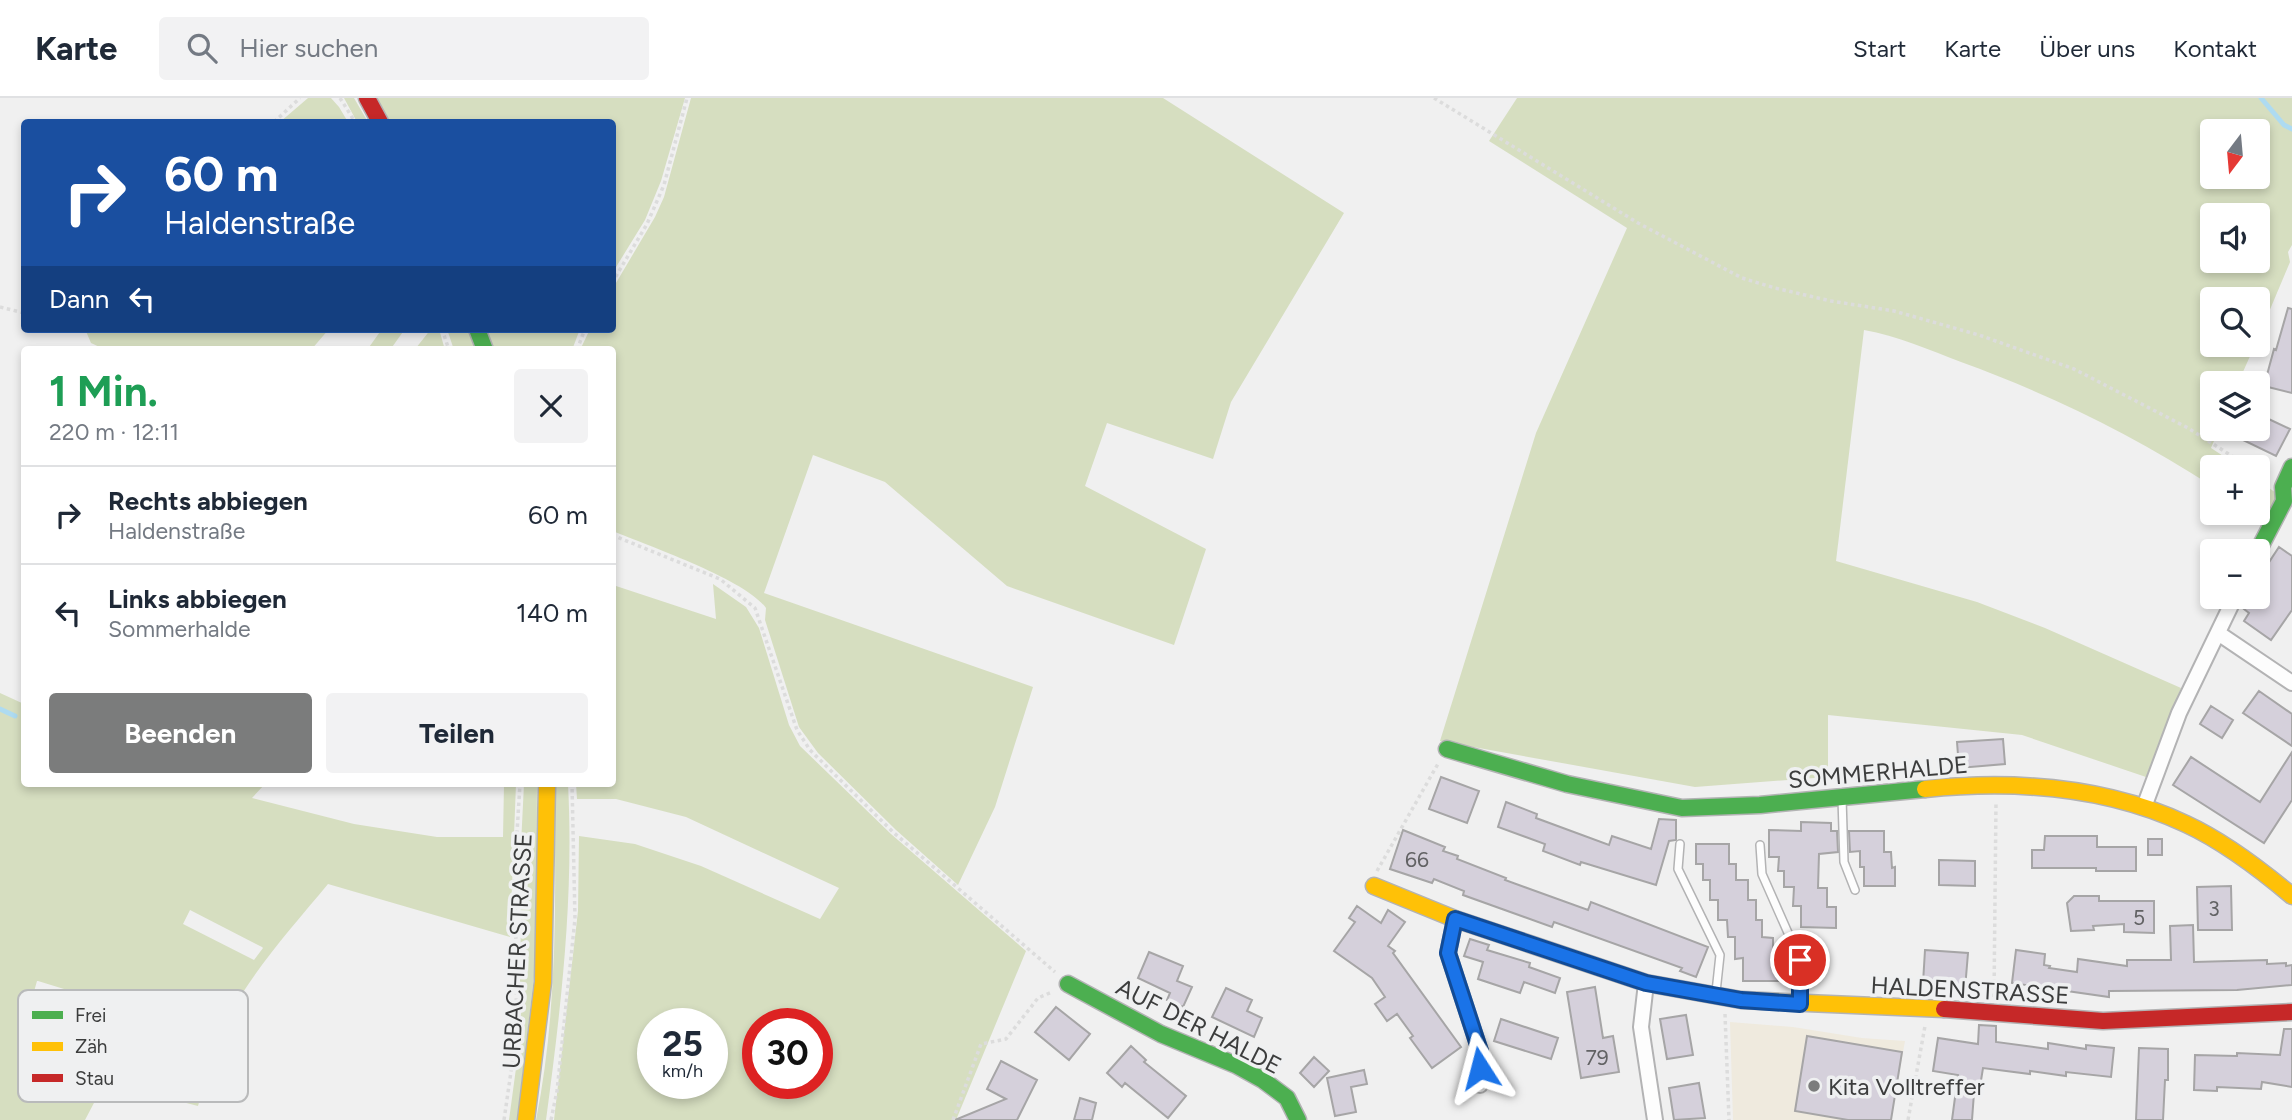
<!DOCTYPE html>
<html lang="de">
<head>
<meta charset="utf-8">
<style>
  :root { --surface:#fff; --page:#f2f2f3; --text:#1f2937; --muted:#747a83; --line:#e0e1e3; --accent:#7b7c7c }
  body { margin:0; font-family:Figtree,sans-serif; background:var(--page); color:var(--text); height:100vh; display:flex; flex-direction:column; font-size:26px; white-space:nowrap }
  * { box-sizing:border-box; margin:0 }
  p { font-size:23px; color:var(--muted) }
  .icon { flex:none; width:38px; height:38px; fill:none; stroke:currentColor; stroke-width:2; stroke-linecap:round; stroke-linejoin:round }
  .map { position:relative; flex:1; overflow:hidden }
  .panel { position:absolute; left:21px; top:248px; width:595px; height:441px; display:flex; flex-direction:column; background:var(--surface); border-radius:7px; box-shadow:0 4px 10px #0003 }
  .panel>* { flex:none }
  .hud { position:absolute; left:21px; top:21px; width:595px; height:214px; border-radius:7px; box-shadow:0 4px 10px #0003; background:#1a4fa0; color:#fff; overflow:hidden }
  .needle { width:46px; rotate:196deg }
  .tools { position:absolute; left:2200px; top:21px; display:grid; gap:14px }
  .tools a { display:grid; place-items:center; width:70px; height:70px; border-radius:7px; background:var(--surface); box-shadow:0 4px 10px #0003; font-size:35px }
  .speed { position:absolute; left:637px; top:910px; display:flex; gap:14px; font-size:35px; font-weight:700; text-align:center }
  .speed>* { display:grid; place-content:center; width:91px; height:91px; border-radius:50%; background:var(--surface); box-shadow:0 4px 10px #0003; line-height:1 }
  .speed small { font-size:18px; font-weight:400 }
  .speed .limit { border:10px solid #d22; background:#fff; color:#111 }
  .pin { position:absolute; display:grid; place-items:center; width:60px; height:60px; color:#fff; margin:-30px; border:4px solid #fff; border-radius:50%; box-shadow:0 2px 7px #0007 }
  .me { position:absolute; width:77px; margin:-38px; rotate:351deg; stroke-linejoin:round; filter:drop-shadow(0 0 5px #0008) }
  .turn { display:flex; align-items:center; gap:24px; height:147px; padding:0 28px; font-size:32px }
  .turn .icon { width:91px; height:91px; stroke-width:2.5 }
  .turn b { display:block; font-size:49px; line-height:60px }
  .then { display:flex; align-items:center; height:66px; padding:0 28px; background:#0003; gap:14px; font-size:26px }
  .round { display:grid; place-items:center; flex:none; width:74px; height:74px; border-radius:7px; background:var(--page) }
  .summary { display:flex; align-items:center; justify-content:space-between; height:119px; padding:0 28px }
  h1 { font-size:42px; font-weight:700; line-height:52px; color:#1e9e55 }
  .button { display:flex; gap:14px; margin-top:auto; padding:14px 28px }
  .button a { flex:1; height:80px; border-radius:7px; background:var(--accent); color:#fff; font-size:28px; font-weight:700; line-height:80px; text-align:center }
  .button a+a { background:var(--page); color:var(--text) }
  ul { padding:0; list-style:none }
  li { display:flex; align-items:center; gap:21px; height:98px; padding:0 28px; border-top:2px solid var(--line) }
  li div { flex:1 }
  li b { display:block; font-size:26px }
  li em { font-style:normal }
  header { display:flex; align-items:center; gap:42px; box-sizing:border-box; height:98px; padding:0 35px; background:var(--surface); border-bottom:2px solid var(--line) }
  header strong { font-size:33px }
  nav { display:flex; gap:38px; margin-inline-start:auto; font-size:24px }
  .search { width:490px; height:63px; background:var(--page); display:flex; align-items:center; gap:18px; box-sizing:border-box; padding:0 24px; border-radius:7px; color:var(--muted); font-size:26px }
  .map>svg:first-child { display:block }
  .education { fill:#efeade }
  .green { fill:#d6dec0; fill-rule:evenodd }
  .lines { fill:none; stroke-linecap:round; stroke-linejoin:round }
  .stream { stroke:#aedbf1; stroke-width:5 }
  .building { fill:#d5d0db; stroke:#a6a5a6; stroke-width:2 }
  .lane-casing { stroke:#b3b3b4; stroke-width:10 }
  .street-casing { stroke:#b3b3b4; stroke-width:18 }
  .fast-casing { stroke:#b3b3b4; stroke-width:19 }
  .slow-casing { stroke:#b3b3b4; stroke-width:19 }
  .jam-casing { stroke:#b3b3b4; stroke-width:19 }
  .path { stroke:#dcdcdc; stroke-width:3.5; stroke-dasharray:3.5 3.5; stroke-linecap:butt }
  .lane { stroke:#fdfdfd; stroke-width:7 }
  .street { stroke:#fdfdfd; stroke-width:14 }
  .fast { stroke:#4caf50; stroke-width:16 }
  .slow { stroke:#ffc107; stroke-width:16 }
  .jam { stroke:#c62828; stroke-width:16 }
  .route-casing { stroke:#114b97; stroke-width:18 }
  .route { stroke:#1a73e8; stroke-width:12 }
  .poi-dot { fill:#7b7c7c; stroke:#eff0f1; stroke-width:2.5 }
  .labels { text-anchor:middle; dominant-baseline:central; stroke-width:7; stroke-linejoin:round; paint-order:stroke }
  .number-label { font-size:21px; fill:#626264 }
  .street-label { font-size:24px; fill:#3c3d3d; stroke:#eff0f1 }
  .poi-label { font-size:24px; fill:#3c3d3d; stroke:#eff0f1; text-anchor:start }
  .key { fill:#eff0f1; stroke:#b9babb; stroke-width:2 }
  .key-label { font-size:19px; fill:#3c3d3d }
</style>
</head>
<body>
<header>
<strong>Karte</strong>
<div class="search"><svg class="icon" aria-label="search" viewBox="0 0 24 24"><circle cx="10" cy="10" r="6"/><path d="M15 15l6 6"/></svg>Hier suchen</div>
<nav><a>Start</a><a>Karte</a><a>Über uns</a><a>Kontakt</a></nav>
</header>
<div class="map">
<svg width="2292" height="1022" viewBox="0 0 2292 1022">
  <rect width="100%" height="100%" fill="#f0f0f0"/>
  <path class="education" d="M1730 924 1793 929 1862 940 1905 943 1891 1022H1733Z"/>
  <path class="green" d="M308 0H331L339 9 348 24H280Z
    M344 0H354L368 24H357Z
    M374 0H685L661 83 645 122 613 174 612 24H388Z
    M691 0H1163L1344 115 1231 304 1213 361 1107 325 1085 388 1206 451 1174 547 1007 488 885 384 813 357 764 495 1033 589 995 709 958 787 896 732 818 655 799 629 765 522 766 510C745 481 648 448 613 433L612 252H580L590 231H612L613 190 655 119 664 99Z
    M1517 0H2292V147L2288 154 2290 164 2258 240V201H2212V247H2255L2238 285H2212V331H2219L2211 350 2240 369H2212V388C2133 337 2049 296 1961 264 1930 252 1897 238 1864 232L1836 463 1977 504 2045 530 2181 590 2146 679 2022 637 1828 617V679L1695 689 1440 643 1536 335 1627 130 1489 43ZM2212 33H2258V79H2212ZM2212 117H2258V163H2212Z
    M85 231H329L311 252H106L91 245Z
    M382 231H405L390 252H367Z
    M431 231H439L445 252H417L416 250Z
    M447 231H468L475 252H454Z
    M487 231H580L572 252H494Z
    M2258 382 2276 395 2275 403 2263 420 2255 415H2258Z
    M713 486 746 509 759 530 789 627 800 648 891 736 1026 853 956 1022H554L578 813 579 738 635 746 701 768 820 821 839 790 686 719 616 701H577L576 686H612L613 487 716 521ZM653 926H712V985H653ZM758 926H817V985H758Z
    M0 595 24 606V686H265L252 700 354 726 437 739H503L504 686H516L510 839 328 786C294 827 256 869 230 916 214 944 207 978 198 1008L105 984 85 1022H0ZM190 812 262 849 263 850 254 862 183 826ZM37 883H38L194 931 186 950 31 904Z
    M524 686H537L536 862 517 1022H509L519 948 521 817 519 787Z
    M554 686H568C574 799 561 910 546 1022H536C558 912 556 798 554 686Z"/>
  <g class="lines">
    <path class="stream" d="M2261 0 2284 27 2292 31
      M0 611 15 618"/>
  </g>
  <path class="building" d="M2288 210 2292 211V295L2264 288 2274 251 2276 252Z
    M2258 316 2290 331 2276 358 2241 341 2246 331H2258Z
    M2279 449 2292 458V512L2271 542 2244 523 2249 515 2244 511 2253 499H2258V492L2267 478 2262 475Z
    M2259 593 2292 616V648L2243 615Z
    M2211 608 2233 622 2222 640 2200 626Z
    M2003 641 2005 666 1959 670 1957 644Z
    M2292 654V702L2264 745 2173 687 2191 659 2260 704Z
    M1441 679 1479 693 1467 725 1429 711Z
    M1506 704 1537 716 1536 720 1609 747 1612 738 1651 751 1659 721 1676 722V742L1669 743 1656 787 1581 764 1580 767 1543 753 1545 746 1498 729Z
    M1801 724 1831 725V733H1837L1838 754 1819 756 1818 790H1827V809H1836V830L1801 829V808H1793L1794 789H1784V773H1778L1779 759H1769V732L1801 733Z
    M1403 732 1445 749 1443 753 1458 758 1457 761 1506 780 1505 782 1588 812 1591 804 1708 849 1696 879 1680 873 1682 870 1554 824 1552 829 1463 797 1464 793 1434 781 1432 785 1390 771Z
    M1849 733H1884V754H1891L1892 770 1895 769V788H1864V769H1860V753L1850 754Z
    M2045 738H2097V749H2136V773H2096V770H2032V752H2044Z
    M2148 741H2162V757H2148Z
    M1696 746H1729V766H1736V782H1748V802H1756V822H1762V839L1773 840V860H1784V883H1743V860L1735 861V839H1728L1727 822H1718V802H1710V782H1703V766H1696Z
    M1939 762 1975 763V788L1939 787Z
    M2231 788 2232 832H2198L2197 789Z
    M2074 798H2099V803H2154V835L2124 834V826L2093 828 2094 832 2071 833 2067 805Z
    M1357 808 1381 825 1388 812 1405 824 1388 848 1395 853 1393 855 1461 949 1432 970 1410 940 1413 938 1397 916 1387 923 1375 906 1385 899 1372 880 1334 853 1355 824 1349 820Z
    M2193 827 2194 864 2267 862V866L2286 865V868L2292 867V887L2237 892 2109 893V899L2012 885 2016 852 2045 856 2044 867 2050 868 2049 870 2077 874 2078 861 2127 868V862H2171L2170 828Z
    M1470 841 1489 847 1487 852 1530 865 1529 869 1560 880 1555 895 1524 884 1520 895 1478 881 1483 864 1464 858Z
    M1925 852 1968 855 1965 891 1937 889V886L1923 885Z
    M1149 854 1183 868 1177 883 1192 889 1183 909 1167 902 1170 895 1138 880Z
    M1595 889 1603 940 1613 938 1619 974 1581 980 1567 894Z
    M1226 890 1252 902 1247 913 1262 920 1254 939 1212 919Z
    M1056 909 1090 936 1069 962 1035 934Z
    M1686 917 1693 957 1667 961 1660 921Z
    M1501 921 1558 940 1551 961 1494 943Z
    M1979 927 1996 928V944L2048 951V945L2086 951V947L2114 950 2111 979 2066 974V978L2030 973V976L1983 970 1979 995H1974L1972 1022H1952L1958 977 1933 973 1938 940 1978 946Z
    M2284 931H2292V989L2262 984 2261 991 2217 989V993L2194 992 2195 957 2237 958V955L2280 957Z
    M1807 938 1902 954 1891 1022H1848L1795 1013Z
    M1131 948 1146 962 1144 964 1186 998 1168 1020 1125 985 1122 989 1107 975Z
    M2139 950 2168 951V982H2165L2163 1022H2136Z
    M1314 959 1329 973 1314 989 1300 975Z
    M1001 963 1037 982 1017 1022H955L1006 1001 987 991Z
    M1364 972 1367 986 1351 989 1356 1014 1335 1018 1327 980Z
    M1699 985 1705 1020 1674 1022 1669 990Z
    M1080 1000 1096 1005 1092 1022H1074Z"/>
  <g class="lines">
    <g class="lane-casing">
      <path id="lane" d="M1842 700 1844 764 1855 792
        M1680 746 1678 771 1720 857 1716 894
        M1760 747 1762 776 1800 862V902"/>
    </g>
    <g class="street-casing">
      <path id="street" d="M2218 535 2292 585
        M2144 709 2179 615 2235 499
        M1455 821 1448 855 1480 953V987
        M1646 885 1641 929 1655 1022"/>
    </g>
    <g class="fast-casing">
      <path id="fast" d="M477 231 485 252
        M2258 453 2284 403 2283 389 2292 369
        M1447 651 1567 686 1682 710 1760 707 1925 691
        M1068 886 1161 936 1236 967 1263 982 1287 1000 1298 1022"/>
    </g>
    <g class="slow-casing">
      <path id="slow" d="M1925 691C2014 682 2105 688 2186 726 2225 744 2260 771 2292 798
        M1374 788 1455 821 1646 885 1741 902 1944 911
        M526 1022 543 884 547 686"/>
    </g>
    <g class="jam-casing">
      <path id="jam" d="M367 0 380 24
        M1944 911 2103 923 2292 914"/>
    </g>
    <path class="path" d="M340 0 355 24
      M1434 0 1638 125 1742 180 1775 190 1831 203 1894 213 1979 237 2074 271 2188 330 2249 369
      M274 24 300 0
      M612 185 647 126 664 87 687 0
      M0 209 24 215
      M442 231 449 252
      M577 252 585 231
      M2258 374 2268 380
      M612 437 720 481 755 510 797 632 810 652 893 734 1055 874
      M1377 773 1439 664
      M1994 899 1996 704
      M1725 916 1729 1022
      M504 1022 515 946 517 875 514 783 520 686
      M551 1022 557 993 575 821 572 686
      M953 1022 981 946 1006 941 1038 900 1052 894
      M1908 1022 1925 928"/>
    <use href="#lane" class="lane"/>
    <use href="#street" class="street"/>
    <use href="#fast" class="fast"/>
    <use href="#slow" class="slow"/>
    <use href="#jam" class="jam"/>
  </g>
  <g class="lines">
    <g class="route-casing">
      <path id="route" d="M1480 970V953L1448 855 1455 821 1646 885 1741 902 1800 906V862"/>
    </g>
    <use href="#route" class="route"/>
  </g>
  <circle class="poi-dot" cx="1814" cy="988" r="7"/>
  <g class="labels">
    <g class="number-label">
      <text x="1417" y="761">66</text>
      <text x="2214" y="810">3</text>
      <text x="2139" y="819">5</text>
      <text x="1597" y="959">79</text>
    </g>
    <g class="street-label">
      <text transform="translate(1878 674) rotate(-5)">SOMMERHALDE</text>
      <text transform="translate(517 853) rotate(-87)">URBACHER STRASSE</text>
      <text transform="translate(1970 892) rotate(3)">HALDENSTRASSE</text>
      <text transform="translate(1199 928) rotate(27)">AUF DER HALDE</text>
    </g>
    <g class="poi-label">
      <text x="1828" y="988">Kita Volltreffer</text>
    </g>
  </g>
  <rect x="18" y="892" width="230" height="112" rx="10" class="key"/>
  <rect x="32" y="913" width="31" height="8" fill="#4caf50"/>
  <rect x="32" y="944" width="31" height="9" fill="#ffc107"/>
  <rect x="32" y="976" width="31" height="8" fill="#c62828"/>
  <g class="key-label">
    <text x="75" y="924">Frei</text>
    <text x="75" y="955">Zäh</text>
    <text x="75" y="987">Stau</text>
  </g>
</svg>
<div class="tools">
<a><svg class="needle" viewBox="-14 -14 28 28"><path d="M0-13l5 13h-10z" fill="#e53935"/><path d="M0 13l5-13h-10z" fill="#747a83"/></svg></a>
<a><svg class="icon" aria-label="sound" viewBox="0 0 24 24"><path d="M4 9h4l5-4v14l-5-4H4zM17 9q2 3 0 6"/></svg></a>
<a><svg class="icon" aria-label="search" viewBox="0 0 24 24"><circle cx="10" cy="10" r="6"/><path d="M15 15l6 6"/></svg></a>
<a><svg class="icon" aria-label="layers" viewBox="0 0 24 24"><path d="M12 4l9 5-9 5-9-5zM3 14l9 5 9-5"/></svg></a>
<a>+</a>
<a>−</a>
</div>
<div class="speed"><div>25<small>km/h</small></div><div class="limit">30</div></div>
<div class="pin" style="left:1800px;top:862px;background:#d93025"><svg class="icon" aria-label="arrive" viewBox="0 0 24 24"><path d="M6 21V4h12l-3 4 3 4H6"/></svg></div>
<svg class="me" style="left:1480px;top:970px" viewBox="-20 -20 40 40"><path d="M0-17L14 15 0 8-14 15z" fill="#1a73e8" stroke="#fff" stroke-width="4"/></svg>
<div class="hud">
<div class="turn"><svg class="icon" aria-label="right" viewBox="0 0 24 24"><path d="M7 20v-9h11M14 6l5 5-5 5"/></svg><div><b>60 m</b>Haldenstraße</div></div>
<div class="then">Dann<svg class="icon" aria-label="left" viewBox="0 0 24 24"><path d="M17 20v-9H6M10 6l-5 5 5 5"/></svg></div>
</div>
<section class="panel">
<div class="summary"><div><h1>1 Min.</h1><p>220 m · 12:11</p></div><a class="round"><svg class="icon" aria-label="close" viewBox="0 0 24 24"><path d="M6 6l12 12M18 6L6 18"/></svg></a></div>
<ul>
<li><svg class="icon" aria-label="right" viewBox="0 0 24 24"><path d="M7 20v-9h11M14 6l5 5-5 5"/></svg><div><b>Rechts abbiegen</b><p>Haldenstraße</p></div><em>60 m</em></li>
<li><svg class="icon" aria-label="left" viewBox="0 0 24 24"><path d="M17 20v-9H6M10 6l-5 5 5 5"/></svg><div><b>Links abbiegen</b><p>Sommerhalde</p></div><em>140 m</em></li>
</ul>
<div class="button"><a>Beenden</a><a>Teilen</a></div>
</section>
</div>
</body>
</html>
